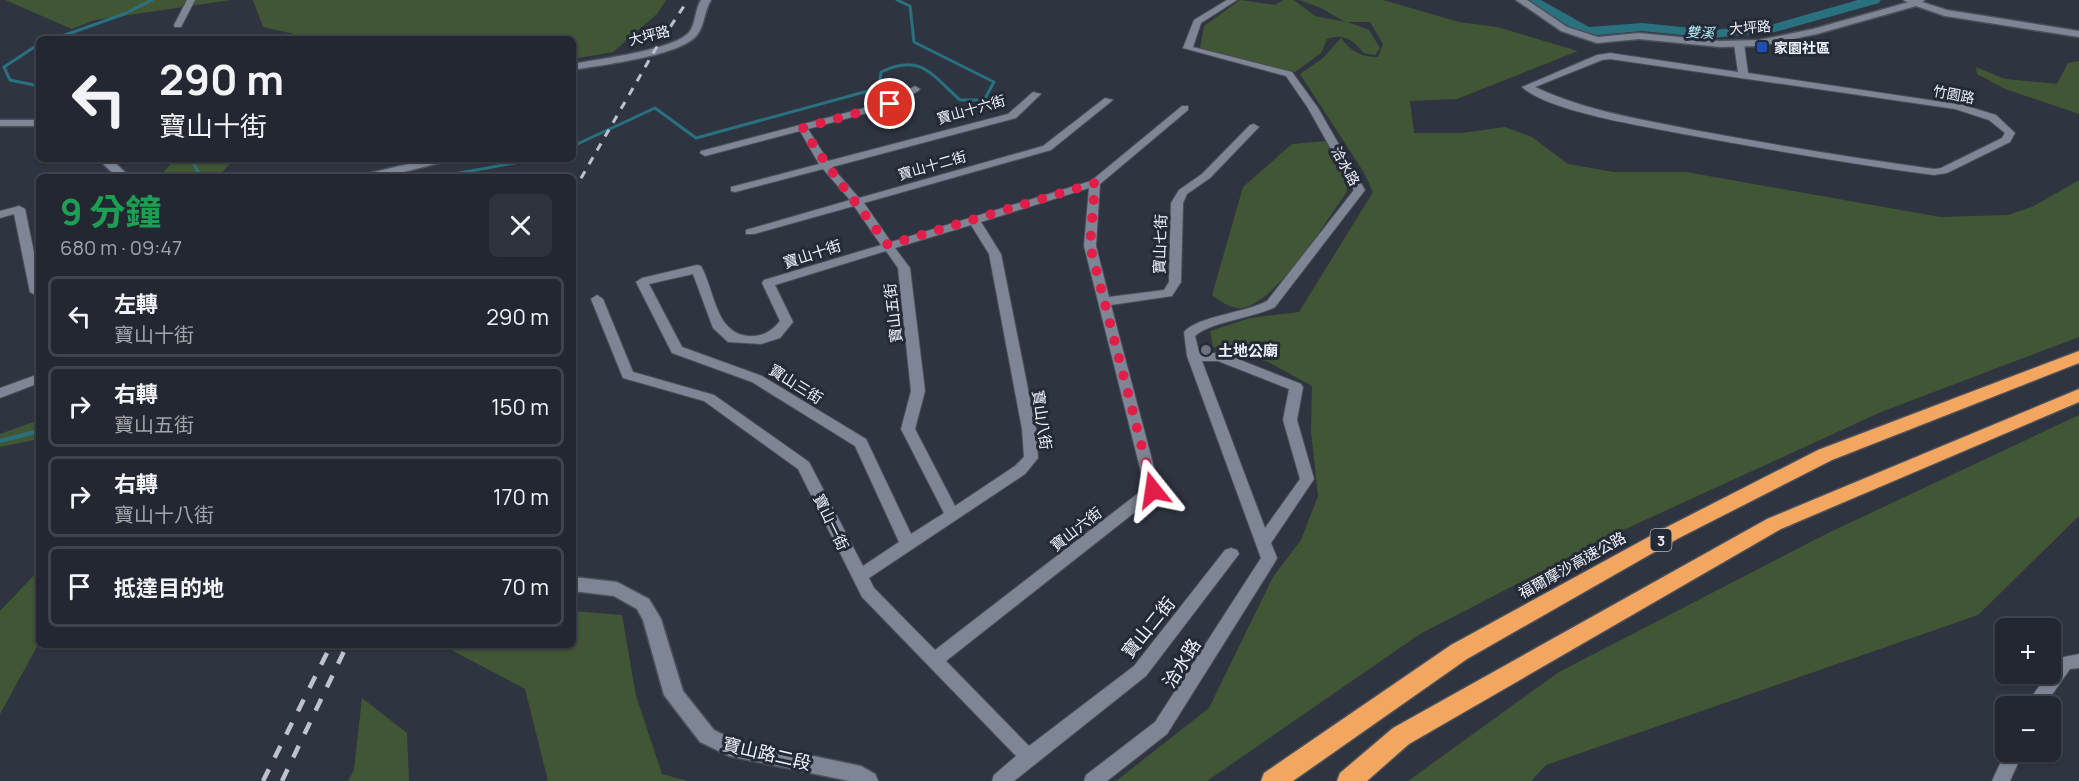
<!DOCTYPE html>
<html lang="zh-TW">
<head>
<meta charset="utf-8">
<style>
  :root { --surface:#232731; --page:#2f333d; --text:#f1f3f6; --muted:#a3a5ab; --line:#40444d }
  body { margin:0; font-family:Manrope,"Noto Sans TC",sans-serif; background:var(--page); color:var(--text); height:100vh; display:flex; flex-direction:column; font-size:22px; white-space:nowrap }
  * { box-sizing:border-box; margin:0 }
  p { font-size:20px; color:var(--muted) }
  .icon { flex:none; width:33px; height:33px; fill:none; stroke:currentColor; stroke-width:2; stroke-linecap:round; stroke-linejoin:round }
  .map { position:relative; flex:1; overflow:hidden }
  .drawer { position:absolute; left:36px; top:174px; width:540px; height:474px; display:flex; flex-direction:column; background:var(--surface); border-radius:9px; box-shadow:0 2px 4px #0004,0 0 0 2px var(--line) }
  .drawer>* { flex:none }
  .top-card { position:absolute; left:36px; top:36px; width:540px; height:126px; border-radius:9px; box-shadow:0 2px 4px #0004,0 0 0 2px var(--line); background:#232731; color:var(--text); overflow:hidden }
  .fabs { position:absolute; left:1995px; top:618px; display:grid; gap:12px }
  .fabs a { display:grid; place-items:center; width:66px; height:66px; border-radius:9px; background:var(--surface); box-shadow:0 2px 4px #0004,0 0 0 2px var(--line); font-size:30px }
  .pin { position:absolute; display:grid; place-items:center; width:51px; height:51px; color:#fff; margin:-26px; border:3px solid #fff; border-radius:50%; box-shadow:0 2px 6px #0007 }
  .me { position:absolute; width:66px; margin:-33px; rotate:345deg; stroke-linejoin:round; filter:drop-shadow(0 0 4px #0008) }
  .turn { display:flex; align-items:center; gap:21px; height:126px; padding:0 24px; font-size:27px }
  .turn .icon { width:78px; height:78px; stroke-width:2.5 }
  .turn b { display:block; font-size:42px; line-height:51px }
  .round { display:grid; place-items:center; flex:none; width:63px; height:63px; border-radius:9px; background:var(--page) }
  .overview { display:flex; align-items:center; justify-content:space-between; height:102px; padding:0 24px }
  h1 { font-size:36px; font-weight:700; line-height:45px; color:#1e9e55 }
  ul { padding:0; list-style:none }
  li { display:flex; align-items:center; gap:18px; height:81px; margin:0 12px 9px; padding:0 12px; border:3px solid var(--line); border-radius:9px }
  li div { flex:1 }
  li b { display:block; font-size:22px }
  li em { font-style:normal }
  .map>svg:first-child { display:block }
  .green { fill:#415634 }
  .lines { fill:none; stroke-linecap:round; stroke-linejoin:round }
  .stream-far1 { stroke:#29717f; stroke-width:3 }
  .stream { stroke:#29717f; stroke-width:4 }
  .river { fill:#29717f; fill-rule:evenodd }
  .street-casing { stroke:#4b505a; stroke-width:2 }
  .secondary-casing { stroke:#4b505a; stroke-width:3 }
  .highway-casing { stroke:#4b505a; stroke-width:3 }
  .street { fill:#7e8594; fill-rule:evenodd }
  .secondary { fill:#7e8594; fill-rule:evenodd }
  .highway { fill:#f3a65f; fill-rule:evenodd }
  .rail-far1 { stroke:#bec2cc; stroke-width:3; stroke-dasharray:8 8; stroke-linecap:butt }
  .rail { stroke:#bec2cc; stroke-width:4.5; stroke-dasharray:13 13; stroke-linecap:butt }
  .route { stroke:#e11d48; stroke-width:10; stroke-dasharray:0 18 }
  .transit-dot { fill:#1a4fb4; stroke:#252a37; stroke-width:2 }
  .worship-dot { fill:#6b7280; stroke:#252a37; stroke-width:2 }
  .labels { text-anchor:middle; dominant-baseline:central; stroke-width:6; stroke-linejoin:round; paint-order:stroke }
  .far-street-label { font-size:14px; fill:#eff3fc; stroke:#252a37 }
  .far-water-label { font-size:14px; font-style:italic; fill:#b3eefb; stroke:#252a37 }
  .far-poi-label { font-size:14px; font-weight:bold; fill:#eff3fc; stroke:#252a37; text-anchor:start }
  .shield { fill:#252a37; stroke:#b2b7c1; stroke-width:1.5 }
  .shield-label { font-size:14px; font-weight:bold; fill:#eff3fc }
  .street-label { font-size:15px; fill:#eff3fc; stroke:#252a37 }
  .poi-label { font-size:15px; font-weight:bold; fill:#eff3fc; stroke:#252a37; text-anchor:start }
  .near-street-label { font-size:18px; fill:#eff3fc; stroke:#252a37 }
</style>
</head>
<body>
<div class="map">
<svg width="2079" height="781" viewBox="0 0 2079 781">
  <rect width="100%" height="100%" fill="#2f3441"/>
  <path class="green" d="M5 0H231L95 20 72 29Z
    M253 0H666L657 14 613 52 573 59V39H316L263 27Z
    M1240 0 1275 5 1283 0H1294L1315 16 1345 22 1321 8 1299 0H1383L1459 22 1497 27 1578 51 1457 99 1410 101 1414 133H1462L1505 127 1532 137 1568 164 1614 172H1686L1940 217 2008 215 2032 207 2079 180V337L1881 412 1608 537 1420 634 1207 781H1116L1209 708 1273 577 1301 540 1318 496 1311 431 1312 386 1268 362 1213 347 1210 331 1250 318 1299 312 1373 192 1363 171 1300 74 1323 58 1341 38C1352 52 1361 57 1378 57L1383 44 1370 22H1348L1369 30 1380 48 1375 55 1364 53C1352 40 1345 33 1327 39L1321 53 1295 72 1200 48 1204 26Z
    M2079 61V114L2005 89 1977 74 1976 67 2005 79 2057 84 2068 63Z
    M1327 141 1348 186 1346 193C1326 221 1275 305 1241 308 1231 309 1220 301 1212 295L1243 187 1292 144Z
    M174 159H234L218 177H160Z
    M2079 415V516L1978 615 1546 765 1531 781H1408L1559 672 1828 533Z
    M39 420V439L0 447V434Z
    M39 570V643L0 714V611Z
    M573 611 622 615 636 696 662 774 688 781H548L525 689 442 645H573Z
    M362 698 407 733 409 781H348L354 770Z"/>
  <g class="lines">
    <path class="stream-far1" d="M54 39 124 14 152 0
      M217 39H260
      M323 39 340 36 357 39
      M39 44 4 67 10 80 39 86
      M573 146 655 108 696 138 879 88 881 72C921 53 931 74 960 100H984L994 82 914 42 910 6 897 0
      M192 159 200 177
      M438 177 536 159"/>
    <path class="stream" d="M0 441 39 431"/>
    <path class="river" d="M1524 0H1541L1589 27 1642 23 1712 30 1774 24 1858 0H1881L1879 3 1775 32 1712 38 1642 31 1586 36Z"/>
    <g class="street-casing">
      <path id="street" d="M187 0H195L181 27H175L174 25Z
        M1227 0H1237L1201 23 1193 47 1292 72 1318 108 1365 190 1275 307C1254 318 1209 322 1195 336L1199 352 1225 354 1301 384 1303 387 1297 420 1314 479 1271 543 1277 558 1275 562 1167 734 1107 781H1084L1086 775 1155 722 1261 558 1187 356 1184 332C1198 316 1245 313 1267 301L1354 190 1308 108 1286 76 1183 48 1194 20ZM1202 361H1218L1289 389 1283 420 1300 479 1265 528Z
        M1903 0H1925L1916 6Z
        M1739 41 1744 44 1748 73 1963 105 1996 115 2015 133 2010 142 1947 173 1934 175C1850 164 1766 149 1683 134 1644 126 1550 112 1522 87L1597 55 1610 53 1738 72 1734 44ZM1610 59 1955 109 1989 120 2005 133 2002 138 1941 168 1934 169C1854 158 1774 145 1694 130 1640 119 1586 111 1535 87L1602 60Z
        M915 86 920 89 918 91 893 106 808 129 828 161 1008 114 1033 92 1041 94 1016 118 832 167 859 198 1043 146 1105 98 1113 100 1051 150 864 203 891 242 1091 181 1182 106H1188V110L1100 184 1096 246 1109 297 1164 290 1169 282 1171 203 1179 190 1202 174 1250 125 1254 124 1259 127 1210 178 1187 194 1183 203 1181 282 1172 296 1111 305 1160 490 1158 494 946 661 1029 746 1134 666 1225 550 1231 548 1237 550 1239 554 1146 676 1014 781H992L994 775 1016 756 862 597 798 469 704 401 623 378 591 299 597 295 603 299 633 372 714 395 809 462 863 566 899 542 855 446 752 382 672 353 636 282 642 278 697 265 701 266C715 291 715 333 748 336 762 337 771 332 780 321L762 283 764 280 881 245 854 206 754 234H746V230L850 200 823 169 735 192 731 191V187L819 164 800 131 705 156 700 153 701 151 887 102ZM1089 188 1084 246 1145 488 935 650 874 588 869 578 1025 474 1038 458 1036 429 1001 254 981 222ZM971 225 989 254 1022 429 1024 457 1015 466 955 506 915 429 925 391 910 268 895 248ZM886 251 898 268 911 391 901 429 944 513 911 534 866 439 762 376 682 347 649 284 693 274 713 328 728 342 761 344 780 338 793 322 775 285Z
        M19 206 25 209 39 277V297L30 292 14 214 0 218V211Z
        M39 374V383L0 398V388Z
        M2079 654V668L2070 669 2044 706H2025L2048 674H2050V670L2059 658Z
        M2006 751 2023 752 2010 781H1992Z"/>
    </g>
    <g class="secondary-casing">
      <path id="secondary" d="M701 0H711C704 11 705 25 697 35 681 56 600 65 573 70V64C597 59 677 50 690 31 696 22 695 9 701 0Z
        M1516 0H1527L1567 27 1598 37 1639 33 1720 41 1759 40 1813 29 1916 0 1947 10 2079 31V37L1945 16 1916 6 1817 34 1759 46 1720 47 1639 39 1597 43 1561 31Z
        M0 120H39V126H0Z
        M98 159H111L130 177H117Z
        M429 159H449L447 161 384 177H364L366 174Z
        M573 577 617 582 649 599 661 619 683 691 714 730 732 739 861 766 875 774 878 781H849L729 756 700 742 664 695 643 620 637 609 614 596 573 591Z"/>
    </g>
    <g class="highway-casing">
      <path id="highway" d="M2079 351V363L1832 460 1679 538 1467 659 1293 781H1261L1264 773 1451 645 1665 528 1818 450Z
        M2079 389V402L1781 529 1409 744 1367 781H1337L1340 773 1393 728 1767 519Z"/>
    </g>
    <use href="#street" class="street"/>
    <use href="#secondary" class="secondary"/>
    <use href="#highway" class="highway"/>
    <path class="rail-far1" d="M573 192 655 50 688 0"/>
    <path class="rail" d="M263 781 331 645
      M282 781 347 645"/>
  </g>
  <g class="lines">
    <path class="route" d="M890 104 803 128C828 170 859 206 888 245L1095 183 1090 246 1153 490"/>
  </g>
  <rect class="transit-dot" x="1756" y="41" width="12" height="12" rx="3"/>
  <circle class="worship-dot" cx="1206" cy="350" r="6"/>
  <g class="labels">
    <g class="far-street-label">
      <text transform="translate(1750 27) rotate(-4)">大坪路</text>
      <text transform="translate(649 35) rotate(-14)">大坪路</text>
      <text transform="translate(1954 94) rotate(11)">竹園路</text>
      <text transform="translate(971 109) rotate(-16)">寶山十六街</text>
      <text transform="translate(932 165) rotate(-16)">寶山十二街</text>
      <text transform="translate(1346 166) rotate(61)">洽水路</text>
    </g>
    <g class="far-water-label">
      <text transform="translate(1700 32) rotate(3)">雙溪</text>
    </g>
    <g class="far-poi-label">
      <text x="1774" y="47">家園社區</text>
    </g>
    <rect class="shield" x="1650.5" y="529" width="21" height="22" rx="4.5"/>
    <g class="shield-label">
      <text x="1661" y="540">3</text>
    </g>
    <g class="street-label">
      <text transform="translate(1160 244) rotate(-88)">寶山七街</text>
      <text transform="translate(812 254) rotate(-18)">寶山十街</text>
      <text transform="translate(893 313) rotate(-97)">寶山五街</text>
      <text transform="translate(796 384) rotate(32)">寶山三街</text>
      <text transform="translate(1042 420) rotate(82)">寶山八街</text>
      <text transform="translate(831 522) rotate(64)">寶山一街</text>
      <text transform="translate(1076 529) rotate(-38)">寶山六街</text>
      <text transform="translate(1572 565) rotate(-29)">福爾摩沙高速公路</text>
    </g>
    <g class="poi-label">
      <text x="1218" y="350">土地公廟</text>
    </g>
    <g class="near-street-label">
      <text transform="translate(1148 627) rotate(-51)">寶山二街</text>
      <text transform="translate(1181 663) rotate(-58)">洽水路</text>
      <text transform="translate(767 753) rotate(13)">寶山路二段</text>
    </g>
  </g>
</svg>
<div class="fabs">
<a>+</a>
<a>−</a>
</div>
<div class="pin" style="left:890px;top:104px;background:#d93025"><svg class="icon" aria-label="arrive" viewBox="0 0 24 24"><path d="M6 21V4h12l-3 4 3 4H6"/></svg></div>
<svg class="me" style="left:1153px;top:490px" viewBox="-20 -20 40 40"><path d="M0-17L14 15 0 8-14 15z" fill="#e11d48" stroke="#fff" stroke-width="4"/></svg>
<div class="top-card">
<div class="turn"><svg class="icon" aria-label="left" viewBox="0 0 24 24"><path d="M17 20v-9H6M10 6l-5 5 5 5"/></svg><div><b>290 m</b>寶山十街</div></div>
</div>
<section class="drawer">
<div class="overview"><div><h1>9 分鐘</h1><p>680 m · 09:47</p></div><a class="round"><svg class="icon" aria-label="close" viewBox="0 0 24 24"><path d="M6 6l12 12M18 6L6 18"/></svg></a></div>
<ul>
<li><svg class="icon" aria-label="left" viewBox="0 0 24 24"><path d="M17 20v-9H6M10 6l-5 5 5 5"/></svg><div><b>左轉</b><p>寶山十街</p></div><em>290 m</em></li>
<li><svg class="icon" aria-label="right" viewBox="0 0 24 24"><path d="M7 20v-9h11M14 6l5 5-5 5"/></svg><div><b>右轉</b><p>寶山五街</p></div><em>150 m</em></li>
<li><svg class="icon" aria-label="right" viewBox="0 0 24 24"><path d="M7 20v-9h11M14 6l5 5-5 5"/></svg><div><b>右轉</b><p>寶山十八街</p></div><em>170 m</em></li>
<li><svg class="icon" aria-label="arrive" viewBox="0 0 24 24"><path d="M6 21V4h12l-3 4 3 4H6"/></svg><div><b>抵達目的地</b></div><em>70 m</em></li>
</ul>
</section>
</div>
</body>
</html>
